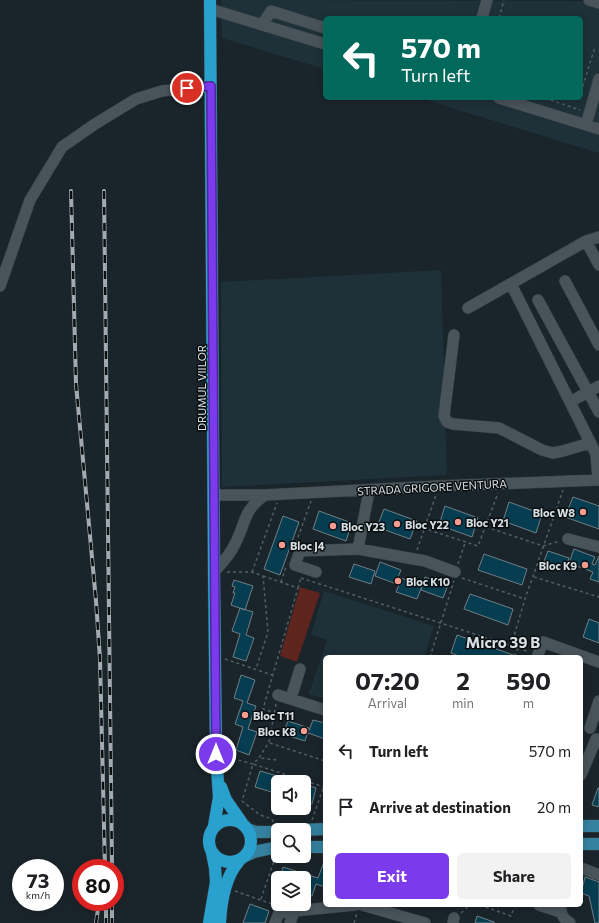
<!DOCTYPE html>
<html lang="en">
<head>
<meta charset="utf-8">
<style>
  :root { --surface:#fff; --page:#f2f2f2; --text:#202124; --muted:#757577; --accent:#7c3aed }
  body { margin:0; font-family:Commissioner,sans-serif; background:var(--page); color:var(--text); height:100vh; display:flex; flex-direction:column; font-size:15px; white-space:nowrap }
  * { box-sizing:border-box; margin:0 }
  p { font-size:13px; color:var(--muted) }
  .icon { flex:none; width:22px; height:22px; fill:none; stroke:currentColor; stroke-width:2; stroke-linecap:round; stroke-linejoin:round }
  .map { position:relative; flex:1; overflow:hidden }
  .details { position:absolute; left:323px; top:655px; width:260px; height:252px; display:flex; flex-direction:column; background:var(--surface); border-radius:6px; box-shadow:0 2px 10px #0003 }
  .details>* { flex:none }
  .top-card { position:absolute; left:323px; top:16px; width:260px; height:84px; border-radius:6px; box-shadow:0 2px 10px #0003; background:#00695c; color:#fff; overflow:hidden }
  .fabs { position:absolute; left:271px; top:775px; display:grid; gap:8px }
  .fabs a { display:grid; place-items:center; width:40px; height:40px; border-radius:6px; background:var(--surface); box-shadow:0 2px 10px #0003; font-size:20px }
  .speed { position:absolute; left:12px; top:859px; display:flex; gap:8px; font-size:20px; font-weight:700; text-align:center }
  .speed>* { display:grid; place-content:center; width:52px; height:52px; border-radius:50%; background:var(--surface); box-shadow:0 2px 10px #0003; line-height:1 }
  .speed small { font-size:10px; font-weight:400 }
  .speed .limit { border:6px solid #d22; background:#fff; color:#111 }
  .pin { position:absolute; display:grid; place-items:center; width:34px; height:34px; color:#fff; margin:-17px; border:2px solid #fff; border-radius:50%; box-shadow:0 1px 4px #0007 }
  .me { position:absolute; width:44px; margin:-22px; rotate:0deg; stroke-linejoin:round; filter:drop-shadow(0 0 3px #0008) }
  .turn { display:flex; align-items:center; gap:14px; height:84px; padding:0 12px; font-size:18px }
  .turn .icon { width:52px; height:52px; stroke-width:2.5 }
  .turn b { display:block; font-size:28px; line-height:34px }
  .eta { display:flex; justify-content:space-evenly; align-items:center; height:68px; text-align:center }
  .eta b { font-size:24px; font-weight:700; line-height:28px }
  .cta { display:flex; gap:8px; margin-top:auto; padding:8px 12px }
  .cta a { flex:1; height:46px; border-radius:6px; background:var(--accent); color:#fff; font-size:16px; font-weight:700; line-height:46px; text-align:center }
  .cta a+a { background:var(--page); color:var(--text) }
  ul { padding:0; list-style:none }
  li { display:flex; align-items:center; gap:12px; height:56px; padding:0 12px }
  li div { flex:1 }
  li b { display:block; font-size:15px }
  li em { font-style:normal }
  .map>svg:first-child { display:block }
  .built { fill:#1e3038 }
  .green { fill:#5e241e }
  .building { fill:#063d51; stroke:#717e84 }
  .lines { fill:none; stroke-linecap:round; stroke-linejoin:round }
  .minor-casing { stroke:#384045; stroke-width:12 }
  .major-casing { stroke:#384045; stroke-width:13 }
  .highway-casing { stroke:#384045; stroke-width:13 }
  .path { stroke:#545e63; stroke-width:1.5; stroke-dasharray:3 3; stroke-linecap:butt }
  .minor { stroke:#48545a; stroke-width:11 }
  .major { stroke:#3582a0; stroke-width:12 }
  .highway { stroke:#28a1ce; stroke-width:12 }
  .rail-casing { stroke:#a3abb0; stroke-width:4 }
  .rail { stroke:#090e10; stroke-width:2.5; stroke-dasharray:8; stroke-linecap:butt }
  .route-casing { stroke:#51269a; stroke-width:10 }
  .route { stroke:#7c3aed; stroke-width:7 }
  .poi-dot { fill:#f59c91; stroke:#090e10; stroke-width:1.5 }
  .labels { text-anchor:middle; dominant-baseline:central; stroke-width:3; stroke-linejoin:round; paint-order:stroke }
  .street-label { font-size:11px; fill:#d9e0e4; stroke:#090e10 }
  .poi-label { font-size:11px; font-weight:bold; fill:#d9e0e4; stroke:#090e10; text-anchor:start }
  .district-label { font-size:15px; font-weight:bold; fill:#d9e0e4; stroke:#090e10 }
</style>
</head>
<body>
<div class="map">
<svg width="599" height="923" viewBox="0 0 599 923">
  <rect width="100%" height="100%" fill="#1a252b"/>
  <path class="built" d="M221 0 599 1V153L419 98H581V18H325V69L222 38Z
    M441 270 447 475 222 487 221 282Z
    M324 591 434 626 424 657H325V699L309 694 327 640 311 634Z"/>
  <path class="green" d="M300 587 320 593 297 662 280 656Z"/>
  <path class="building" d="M573 497 599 506V529L565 517Z
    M509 502 542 514 536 533 503 521Z
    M445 506 478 518 472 537 439 525Z
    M384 509 417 521 410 539 377 527Z
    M319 511 352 523 346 541 313 529Z
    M283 516 299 522 280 575 264 569Z
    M574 549 595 557 592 564 595 565 599 556V582L590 579 593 572 569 563Z
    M548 551 569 558 565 571 543 564Z
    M484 554 527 569 522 585 478 570Z
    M380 562 401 570 398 577 422 586 417 599 396 592 399 585 375 576Z
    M354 564 375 571 371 584 349 577Z
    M425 577 448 585 443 598 421 590Z
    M234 580 253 586 245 610 231 605 235 593H233L235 587 232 586Z
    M470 594 513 609 508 625 464 609Z
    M240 608 253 612 246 635 254 638 246 661 233 657 240 634 232 631Z
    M589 619 599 623V643L583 637Z
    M457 635 516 656V657H462L451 653Z
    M241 675 255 680 247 703 256 706 248 729 257 732 249 755 236 750 243 727 235 724 243 701 234 698Z
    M313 720 325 723V739L308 733Z
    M288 721 309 728 305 741 283 734Z
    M260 771 291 780V782H278V794L255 787Z
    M304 784 316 788 312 804 304 801Z
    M598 788H599V807L592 805Z
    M324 862 325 887 316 884 312 896 304 893V878H280L283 867 318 878Z
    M585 877 599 882V923H595L589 896 581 893Z
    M250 904 269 911 265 923H243Z
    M477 916 494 922V923H475Z"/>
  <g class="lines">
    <g class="minor-casing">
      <path id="minor" d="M589 0 599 3
        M210 9 325 44
        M482 18 487 0
        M262 25 271 11 325 28
        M499 98 599 129
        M586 125 599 79
        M586 241 599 265
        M565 281 599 345
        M511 284 596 454 598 480
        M0 286 30 200 62 147 95 124 136 99 162 91 211 86
        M538 300 599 412
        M468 308 586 241 599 237
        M454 335 444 416 447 422 453 424 499 428 542 450 553 453 563 451 590 443
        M570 402 599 386
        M214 495H265L439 486 599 480
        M568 539 599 547
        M358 549 425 561 455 572
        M214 572C222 563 230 555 235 544 246 523 243 510 265 495
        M316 572 295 565 300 551 358 549 369 491
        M537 657 543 642 599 662
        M278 695 325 710
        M291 698 300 669
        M590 728 599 701
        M581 775 596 739 599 740
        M581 868 599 875
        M362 905 425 923
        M539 905 560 912
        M561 906C560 914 563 918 570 923
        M275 923 279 913 294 911
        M290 923 294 911 355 905
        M453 923 454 918"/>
    </g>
    <g class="major-casing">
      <path id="major" d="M581 826H599
        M247 829 256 832H278
        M300 830 325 829
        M581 844H599
        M304 847H325
        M245 856 254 852 278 847"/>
    </g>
    <g class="highway-casing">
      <path id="highway" d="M210 0 214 572 216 754 219 797 214 826
        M221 787 226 800 242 823
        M209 841a21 21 0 1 1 42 0a21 21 0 1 1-42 0Z
        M209 923 216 882 215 868 212 853
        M220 923C221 902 225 877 239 861"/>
    </g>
    <path class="path" d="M499 18 504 0
      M581 92 595 47
      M545 98 580 110
      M486 527 543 546 560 541
      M423 528 478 546 498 493
      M296 543 311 501
      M417 550 436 495
      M458 564 465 543
      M227 572H252L263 576 268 632 256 669
      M252 572 277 503
      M263 576 298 588 263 709 273 712
      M534 577 599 597
      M301 578 518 648 514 657
      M462 578 525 599
      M281 582 286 567
      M298 588 301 578
      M511 646 525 599 563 490
      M518 648 529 652
      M430 657 454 581
      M225 659 272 675
      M276 704 269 742 259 758 277 760
      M270 743 325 761
      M227 757 253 764 259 758
      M312 820 325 783
      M273 822 272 819 260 815 242 801 253 764 324 787
      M235 891 275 905
      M261 899 275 858
      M480 905 511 916 515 905
      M461 913 470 905
      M354 923 357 913"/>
    <use href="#minor" class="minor"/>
    <use href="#major" class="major"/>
    <use href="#highway" class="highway"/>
    <g class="rail-casing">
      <path id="rail" d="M71 191 76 384 96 601 100 659 105 868
        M104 191 112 868
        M106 902V923
        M112 902V923
        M96 923 99 902"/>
    </g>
    <use href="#rail" class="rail"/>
  </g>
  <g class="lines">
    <g class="route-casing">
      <path id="route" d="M187 88 211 86 216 754"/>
    </g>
    <use href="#route" class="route"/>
  </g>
  <g class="poi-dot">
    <circle cx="583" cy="512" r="4"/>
    <circle cx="458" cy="522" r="4"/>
    <circle cx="397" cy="524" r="4"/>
    <circle cx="333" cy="526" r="4"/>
    <circle cx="282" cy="545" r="4"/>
    <circle cx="585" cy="565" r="4"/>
    <circle cx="398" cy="581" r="4"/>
    <circle cx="245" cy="715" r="4"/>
    <circle cx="304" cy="731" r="4"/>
  </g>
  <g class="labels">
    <g class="street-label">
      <text transform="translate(201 388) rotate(-90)">DRUMUL VIILOR</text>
      <text transform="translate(432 487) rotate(-3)">STRADA GRIGORE VENTURA</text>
    </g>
    <g class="poi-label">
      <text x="575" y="512" text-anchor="end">Bloc W8</text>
      <text x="466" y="522">Bloc Y21</text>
      <text x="405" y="524">Bloc Y22</text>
      <text x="341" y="526">Bloc Y23</text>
      <text x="290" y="545">Bloc J4</text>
      <text x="577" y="565" text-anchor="end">Bloc K9</text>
      <text x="406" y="581">Bloc K10</text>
      <text x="253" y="715">Bloc T11</text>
      <text x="296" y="731" text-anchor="end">Bloc K8</text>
    </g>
    <g class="district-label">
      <text x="503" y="642">Micro 39 B</text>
    </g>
  </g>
</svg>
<div class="fabs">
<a><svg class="icon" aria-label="sound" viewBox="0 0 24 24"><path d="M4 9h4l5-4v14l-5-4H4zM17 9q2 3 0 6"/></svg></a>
<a><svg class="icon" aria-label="search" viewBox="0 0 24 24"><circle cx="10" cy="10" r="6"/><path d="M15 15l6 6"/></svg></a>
<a><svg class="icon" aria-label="layers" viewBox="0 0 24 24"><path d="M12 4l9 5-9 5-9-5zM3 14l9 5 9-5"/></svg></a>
</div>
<div class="speed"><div>73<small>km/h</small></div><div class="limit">80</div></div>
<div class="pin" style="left:187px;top:88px;background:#d93025"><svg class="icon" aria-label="arrive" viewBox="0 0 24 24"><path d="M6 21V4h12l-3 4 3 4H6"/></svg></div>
<svg class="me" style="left:216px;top:754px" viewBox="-20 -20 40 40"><circle r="17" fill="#7c3aed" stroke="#fff" stroke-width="3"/><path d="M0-11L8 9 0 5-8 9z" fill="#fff"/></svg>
<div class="top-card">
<div class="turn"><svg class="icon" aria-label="left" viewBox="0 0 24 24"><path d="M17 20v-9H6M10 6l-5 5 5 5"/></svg><div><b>570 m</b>Turn left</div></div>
</div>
<section class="details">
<div class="eta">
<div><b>07:20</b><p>Arrival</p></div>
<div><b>2</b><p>min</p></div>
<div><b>590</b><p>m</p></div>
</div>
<ul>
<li><svg class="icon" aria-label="left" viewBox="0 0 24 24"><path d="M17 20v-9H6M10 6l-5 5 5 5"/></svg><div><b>Turn left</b></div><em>570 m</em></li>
<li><svg class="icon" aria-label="arrive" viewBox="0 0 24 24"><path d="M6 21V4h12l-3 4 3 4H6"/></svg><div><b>Arrive at destination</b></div><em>20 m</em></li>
</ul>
<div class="cta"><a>Exit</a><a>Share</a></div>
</section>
</div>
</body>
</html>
